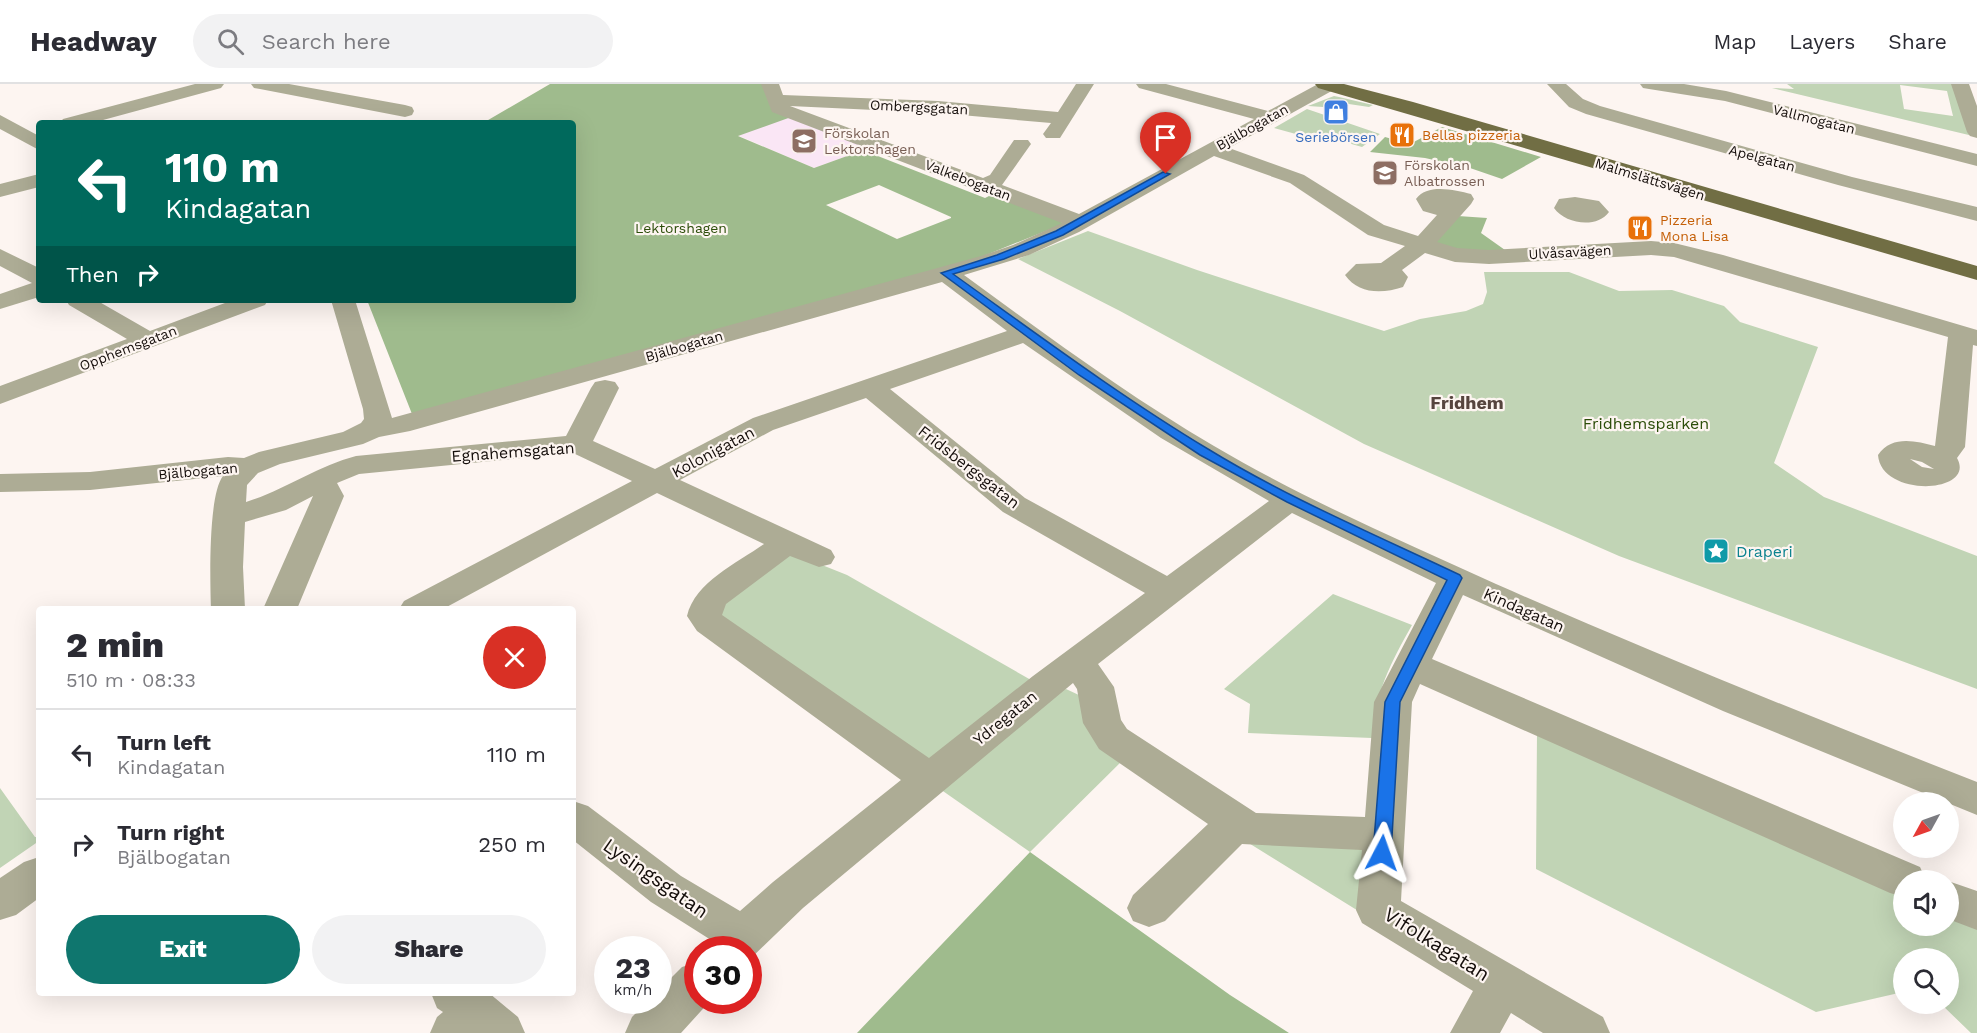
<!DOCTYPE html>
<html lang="en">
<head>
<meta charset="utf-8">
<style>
  :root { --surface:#fff; --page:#f2f2f3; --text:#2b2b33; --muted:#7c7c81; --line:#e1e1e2; --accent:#0f766e }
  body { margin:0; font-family:"Work Sans",sans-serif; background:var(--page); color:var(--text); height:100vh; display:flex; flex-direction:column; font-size:22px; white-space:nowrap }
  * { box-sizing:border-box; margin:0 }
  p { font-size:20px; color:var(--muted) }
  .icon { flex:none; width:33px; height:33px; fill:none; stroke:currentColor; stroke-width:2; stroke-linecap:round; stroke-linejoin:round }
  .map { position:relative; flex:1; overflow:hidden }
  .drawer { position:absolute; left:36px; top:522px; width:540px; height:390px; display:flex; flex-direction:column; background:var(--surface); border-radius:6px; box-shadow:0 6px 24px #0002 }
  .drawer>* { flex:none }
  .hud { position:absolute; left:36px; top:36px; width:540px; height:183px; border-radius:6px; box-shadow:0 6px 24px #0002; background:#00695c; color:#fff; overflow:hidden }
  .needle { width:39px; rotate:230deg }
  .tools { position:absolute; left:1893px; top:708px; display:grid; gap:12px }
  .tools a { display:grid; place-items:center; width:66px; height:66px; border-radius:50%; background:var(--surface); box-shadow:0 6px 24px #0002; font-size:30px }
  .speed { position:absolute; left:594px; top:852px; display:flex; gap:12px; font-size:30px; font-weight:700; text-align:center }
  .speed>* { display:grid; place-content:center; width:78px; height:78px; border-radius:50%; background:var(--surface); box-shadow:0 6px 24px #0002; line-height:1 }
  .speed small { font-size:15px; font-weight:400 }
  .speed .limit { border:9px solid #d22; background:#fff; color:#111 }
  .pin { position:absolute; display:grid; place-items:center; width:51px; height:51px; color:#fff; margin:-62px -26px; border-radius:50% 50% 50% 0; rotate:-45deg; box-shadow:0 0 6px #0007 }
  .pin .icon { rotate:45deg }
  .me { position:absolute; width:66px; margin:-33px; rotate:4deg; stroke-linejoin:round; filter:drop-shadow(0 0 4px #0008) }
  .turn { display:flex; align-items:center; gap:21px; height:126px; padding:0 30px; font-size:27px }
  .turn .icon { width:78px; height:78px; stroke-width:2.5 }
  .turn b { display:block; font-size:42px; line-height:51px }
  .then { display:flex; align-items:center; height:57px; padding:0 30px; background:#0003; gap:12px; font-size:22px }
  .round { display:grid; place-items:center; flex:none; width:63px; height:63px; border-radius:32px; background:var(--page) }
  .summary { display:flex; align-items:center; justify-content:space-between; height:102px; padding:0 30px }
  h1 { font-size:36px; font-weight:800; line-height:45px }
  .cta { display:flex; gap:12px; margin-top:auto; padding:12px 30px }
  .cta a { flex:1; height:69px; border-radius:36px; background:var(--accent); color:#fff; font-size:24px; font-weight:800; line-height:69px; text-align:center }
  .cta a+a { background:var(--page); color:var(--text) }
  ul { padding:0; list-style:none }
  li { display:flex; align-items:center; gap:18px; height:90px; padding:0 30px; border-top:2px solid var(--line) }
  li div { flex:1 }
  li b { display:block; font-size:22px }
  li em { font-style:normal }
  header { display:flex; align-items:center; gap:36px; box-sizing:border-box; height:84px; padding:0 30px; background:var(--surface); border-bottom:2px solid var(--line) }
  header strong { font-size:28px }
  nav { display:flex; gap:33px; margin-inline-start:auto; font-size:21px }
  .search { width:420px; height:54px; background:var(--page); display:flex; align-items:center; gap:15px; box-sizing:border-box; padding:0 21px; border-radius:33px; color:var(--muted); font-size:22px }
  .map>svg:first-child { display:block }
  .education { fill:#fae6f5 }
  .green { fill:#c1d4b5; fill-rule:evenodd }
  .forest { fill:#9fbb8d; fill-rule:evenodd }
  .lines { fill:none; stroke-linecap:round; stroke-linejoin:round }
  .minor { fill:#adac95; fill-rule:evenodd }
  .major { fill:#716e44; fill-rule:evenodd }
  .route { fill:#1a73e8; stroke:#114b97; stroke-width:1.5 }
  .labels { text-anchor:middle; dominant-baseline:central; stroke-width:4.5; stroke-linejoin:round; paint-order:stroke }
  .far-street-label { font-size:14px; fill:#150e0b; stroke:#fdf5f1 }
  .far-education-label { font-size:14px; fill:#785e54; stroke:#fdf5f1; text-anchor:start }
  .far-food-label { font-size:14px; fill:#c56008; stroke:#fdf5f1; text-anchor:start }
  .far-shop-label { font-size:14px; fill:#366cbe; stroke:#fdf5f1 }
  .far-park-label { font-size:14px; fill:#2c4d09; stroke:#fdf5f1 }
  .park-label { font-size:16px; fill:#2c4d09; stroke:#fdf5f1 }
  .street-label { font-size:16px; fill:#150e0b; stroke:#fdf5f1 }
  .culture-label { font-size:16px; fill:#0d838f; stroke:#fdf5f1; text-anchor:start }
  .neighbourhood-label { font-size:18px; font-weight:bold; fill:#56443e; stroke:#fdf5f1 }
  .near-street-label { font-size:20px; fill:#150e0b; stroke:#fdf5f1 }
</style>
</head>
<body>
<header>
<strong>Headway</strong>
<div class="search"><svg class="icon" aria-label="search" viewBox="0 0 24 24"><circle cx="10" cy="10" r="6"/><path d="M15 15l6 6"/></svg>Search here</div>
<nav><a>Map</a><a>Layers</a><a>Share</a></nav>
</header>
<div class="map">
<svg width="1977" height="949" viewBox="0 0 1977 949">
  <rect width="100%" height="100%" fill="#fdf5f1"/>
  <path class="education" d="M794 32 872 63 814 84 737 51Z"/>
  <path class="green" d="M1787 0H1956L1973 52 1772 4 1794 5ZM1900 1 1947 7 1953 32 1904 25Z
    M1334 12 1339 13 1373 21 1369 23 1342 19 1323 23 1308 22Z
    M1307 25 1380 50 1362 63 1313 49 1303 52 1274 44Z
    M1088 147 1197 186 1384 247 1420 235 1466 227 1483 220 1487 208 1484 188H1569L1619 207 1672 206 1724 222 1740 238 1818 263 1774 379 1824 413 1977 472V605L1619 472 1364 360 1120 227 1018 175Z
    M792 469 847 491 1031 596 928 679 719 533 724 520Z
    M1333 510 1412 541C1391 578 1374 611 1372 654L1248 649 1250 620 1224 605Z
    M1066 605 1081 612 1125 674 1030 768 940 705 1058 608Z
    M1537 648 1903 806 1904 842H1948L1949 825 1977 837V949H1971L1941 920H1948V874H1904L1903 908 1816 928 1536 785Z
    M0 704 35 753H39V757L0 784Z
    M1239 753 1358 761 1365 769 1360 828Z"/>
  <path class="forest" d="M550 0H763L794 32 738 52 814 84 872 63 1059 135 1063 140 981 173 412 330 367 216H573V39H483ZM872 64 991 111 985 114 865 67ZM879 101 951 133V134L897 155 826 121Z
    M1442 43 1541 73 1502 95 1470 84 1425 74 1370 68 1385 53 1410 60Z
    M1458 132 1487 134 1481 149 1505 166H1464L1434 160Z
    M1030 768 1230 911 1289 949H857Z"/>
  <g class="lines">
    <path class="minor" d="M195 0H224L221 4 92 39H60L63 35Z
      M251 0H289L405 21 412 23 414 27 412 31 405 33 260 5 254 4Z
      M761 0H779L783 11 938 17 1058 28 1076 0H1094L1060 54H1046L1043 50 1051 39 938 29 790 22 983 94 990 91 1014 56H1028L1031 60 1002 101 1079 130 1254 35 1139 4 1136 0H1166L1268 27 1318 0H1340L1337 4 1229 64 1304 91 1384 141 1418 152 1437 131 1423 127 1416 115C1427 99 1455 106 1471 110L1474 115 1471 120 1437 158 1457 164 1489 166 1651 157 1674 159 1723 171 1977 246V262L1973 261 1965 363 1957 374C1977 410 1881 414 1878 371 1892 351 1915 357 1935 362L1948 253 1674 173 1651 171 1489 180 1455 178 1425 169 1402 186 1408 193 1403 203C1382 210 1358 210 1345 191L1356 180 1381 179 1405 162 1368 151 1290 99 1214 72 1079 148 1029 171 964 191C1046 251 1127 311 1214 362 1304 415 1401 457 1496 500 1655 570 1816 635 1977 698V731L1723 627 1463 511 1432 575 1920 783 1926 796H1904V813L1890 809 1420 600 1412 618 1401 817 1603 933 1610 949H1543L1511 929 1500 949H1450L1473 907 1362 839 1356 826 1362 766 1242 760 1165 837 1149 843 1133 837 1127 824 1133 811 1208 740 1099 665 1083 639 1077 605 1073 599 803 824 748 877V866H706L711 856 651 818 573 756V717L588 722 681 792 740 827 773 798 901 696 697 547 687 532C695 498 737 479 764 460L657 409 443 525H399L404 517 632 397 573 369 359 390 337 399 344 412 297 525H263L313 412 286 426 245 438 243 483 245 525H211C210 497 208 411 223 392L90 406 0 408V390L90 388 228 373 244 374 259 368 343 348 361 339 364 335 363 325 331 216H355L392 334 981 172 1013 161 1062 139 772 28ZM942 198 1007 247 753 334 655 385 593 357 619 304 615 298 605 296 595 298 591 304 566 352 356 372C317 382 285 406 246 418L247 401 258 389 280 380 363 360 379 353 410 347ZM1023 259 1161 354 1269 417 1167 492 1025 414 890 305ZM866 314 1003 428 1145 509 1033 592 929 674 722 531 726 520 790 472 819 483 831 480 835 473 831 466 680 396 773 346ZM1910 375 1922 378 1934 385 1922 383ZM1292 429 1436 499 1374 618 1365 733 1256 729 1127 645 1121 636 1114 603 1098 580Z
      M1547 0H1566L1583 15 1600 22 1852 93 1977 123V137L1838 101 1586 30 1569 23Z
      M1640 0H1684L1726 7 1977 70V82L1725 17 1649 5 1643 4Z
      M1951 0H1969L1977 22V54L1970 52 1967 48Z
      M0 31 39 52V66L0 45Z
      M39 90V103L0 113V100Z
      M1575 113 1599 117 1609 128C1597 145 1565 140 1554 124L1559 115Z
      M0 165 39 184V213L0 225V210L32 199 0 182Z
      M66 216H96L150 247 233 216H268L265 221 0 320V302L127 255 69 221Z
      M39 773V814L16 831 0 836V794L24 778Z
      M1948 797 1977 807V846L1948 835Z
      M698 878V916H711L681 949H625L632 933 649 916H658V907L682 883Z
      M431 909H489L518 933 525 949H430L437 933 443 928 437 924Z"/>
    <path class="major" d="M1315 0H1344L1413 18 1977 182V196L1318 4Z"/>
  </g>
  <path class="route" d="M1163 88 1170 90 1063 151 1004 175 953 190C1037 250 1120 312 1208 365 1288 414 1376 451 1460 491L1462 494 1400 618 1391 769 1388 774 1382 776 1376 774 1373 769 1385 618 1447 496 1287 418 1200 371 1079 291 941 189 997 171 1056 147Z"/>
  <defs>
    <g id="shop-square" transform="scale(1.35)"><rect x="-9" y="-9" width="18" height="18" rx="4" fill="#3f7fe0" stroke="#fdf5f1"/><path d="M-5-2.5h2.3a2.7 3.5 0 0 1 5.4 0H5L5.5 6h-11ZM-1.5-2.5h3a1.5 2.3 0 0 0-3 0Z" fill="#fff"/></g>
    <g id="restaurant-square" transform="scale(1.35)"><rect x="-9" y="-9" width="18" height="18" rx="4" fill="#e8710a" stroke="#fdf5f1"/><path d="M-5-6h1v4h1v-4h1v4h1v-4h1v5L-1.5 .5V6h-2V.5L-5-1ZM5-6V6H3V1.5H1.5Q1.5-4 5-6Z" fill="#fff"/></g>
    <g id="school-square" transform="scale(1.35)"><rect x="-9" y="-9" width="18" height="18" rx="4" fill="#8d6e63" stroke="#fdf5f1"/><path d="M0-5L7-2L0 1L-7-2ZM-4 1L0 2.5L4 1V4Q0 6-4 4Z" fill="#fff"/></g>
    <g id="sight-square" transform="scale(1.35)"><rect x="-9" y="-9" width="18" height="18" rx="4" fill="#0f9aa8" stroke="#fdf5f1"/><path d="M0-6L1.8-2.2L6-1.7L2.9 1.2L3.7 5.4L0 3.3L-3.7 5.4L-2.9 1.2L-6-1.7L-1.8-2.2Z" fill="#fff"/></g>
  </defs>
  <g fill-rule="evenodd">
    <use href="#shop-square" x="1336" y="28"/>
    <use href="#restaurant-square" x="1402" y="51"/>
    <use href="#school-square" x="804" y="57"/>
    <use href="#school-square" x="1385" y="89"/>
    <use href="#restaurant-square" x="1640" y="144"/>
    <use href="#sight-square" x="1716" y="467"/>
  </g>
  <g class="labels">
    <g class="far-street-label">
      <text transform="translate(919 23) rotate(3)">Ombergsgatan</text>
      <text transform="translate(1814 35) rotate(14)">Vallmogatan</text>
      <text transform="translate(1252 43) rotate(-29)">Bjälbogatan</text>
      <text transform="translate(1762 74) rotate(15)">Apelgatan</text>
      <text transform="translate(1650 95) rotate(17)">Malmslättsvägen</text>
      <text transform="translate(968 96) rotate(21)">Valkebogatan</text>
      <text transform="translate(1570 168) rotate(-3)">Ulvåsavägen</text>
      <text transform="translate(684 262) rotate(-16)">Bjälbogatan</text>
      <text transform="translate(128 264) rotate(-21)">Opphemsgatan</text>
      <text transform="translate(198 387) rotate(-5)">Bjälbogatan</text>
    </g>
    <g class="far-education-label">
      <text x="824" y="49">Förskolan<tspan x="824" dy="16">Lektorshagen</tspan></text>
      <text x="1404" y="81">Förskolan<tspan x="1404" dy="16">Albatrossen</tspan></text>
    </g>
    <g class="far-food-label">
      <text x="1422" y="51">Bellas pizzeria</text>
      <text x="1660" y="136">Pizzeria<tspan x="1660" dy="16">Mona Lisa</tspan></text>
    </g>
    <g class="far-shop-label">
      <text x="1336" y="53">Seriebörsen</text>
    </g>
    <g class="far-park-label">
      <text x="681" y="144">Lektorshagen</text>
    </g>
    <g class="park-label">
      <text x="1646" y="339">Fridhemsparken</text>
    </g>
    <g class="street-label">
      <text transform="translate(513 368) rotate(-4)">Egnahemsgatan</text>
      <text transform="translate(713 368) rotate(-28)">Kolonigatan</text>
      <text transform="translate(969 383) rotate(38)">Fridsbergsgatan</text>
      <text transform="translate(1524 526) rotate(24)">Kindagatan</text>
      <text transform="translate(1005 634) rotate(-39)">Ydregatan</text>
    </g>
    <g class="culture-label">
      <text x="1736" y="467">Draperi</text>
    </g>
    <g class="neighbourhood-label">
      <text x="1467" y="318">Fridhem</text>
    </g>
    <g class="near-street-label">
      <text transform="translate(656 794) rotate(35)">Lysingsgatan</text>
      <text transform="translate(1437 860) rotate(32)">Vifolkagatan</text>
    </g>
  </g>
</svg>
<div class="tools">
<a><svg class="needle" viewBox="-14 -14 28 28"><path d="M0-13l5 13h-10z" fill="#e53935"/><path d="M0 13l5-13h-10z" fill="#7c7c81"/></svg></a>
<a><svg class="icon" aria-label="sound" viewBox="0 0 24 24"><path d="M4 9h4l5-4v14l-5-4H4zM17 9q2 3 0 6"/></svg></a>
<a><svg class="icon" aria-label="search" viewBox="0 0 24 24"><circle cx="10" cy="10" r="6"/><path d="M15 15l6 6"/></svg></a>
</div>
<div class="speed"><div>23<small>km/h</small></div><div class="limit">30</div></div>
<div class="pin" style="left:1166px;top:90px;background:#d93025"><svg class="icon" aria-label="arrive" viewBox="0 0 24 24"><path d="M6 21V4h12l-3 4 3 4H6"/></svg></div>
<svg class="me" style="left:1382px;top:769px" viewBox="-20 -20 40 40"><path d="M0-17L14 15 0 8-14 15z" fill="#1a73e8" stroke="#fff" stroke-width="4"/></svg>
<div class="hud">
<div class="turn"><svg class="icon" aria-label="left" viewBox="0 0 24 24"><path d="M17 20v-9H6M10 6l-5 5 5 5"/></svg><div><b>110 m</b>Kindagatan</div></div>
<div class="then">Then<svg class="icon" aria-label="right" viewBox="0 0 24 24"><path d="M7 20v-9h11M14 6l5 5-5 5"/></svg></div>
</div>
<section class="drawer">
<div class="summary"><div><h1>2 min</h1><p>510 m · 08:33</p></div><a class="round" style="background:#d93025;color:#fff"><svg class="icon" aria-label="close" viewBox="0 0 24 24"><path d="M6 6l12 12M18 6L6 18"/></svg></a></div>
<ul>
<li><svg class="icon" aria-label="left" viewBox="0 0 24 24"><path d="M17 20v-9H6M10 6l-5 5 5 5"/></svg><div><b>Turn left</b><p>Kindagatan</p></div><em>110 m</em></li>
<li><svg class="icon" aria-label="right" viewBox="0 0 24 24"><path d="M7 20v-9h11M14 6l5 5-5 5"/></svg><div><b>Turn right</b><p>Bjälbogatan</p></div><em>250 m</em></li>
</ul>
<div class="cta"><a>Exit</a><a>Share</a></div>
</section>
</div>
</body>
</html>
